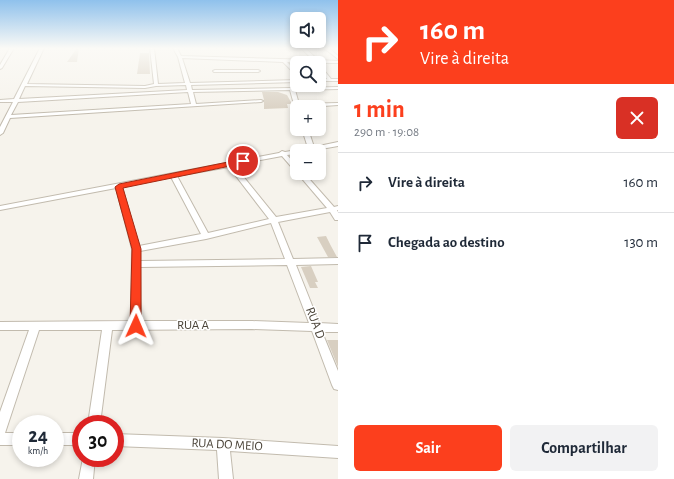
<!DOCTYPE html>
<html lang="pt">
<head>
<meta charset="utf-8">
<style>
  :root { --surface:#fff; --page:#f2f2f3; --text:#1f2937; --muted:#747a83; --line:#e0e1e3; --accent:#fc3f1d }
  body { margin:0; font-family:"Alegreya Sans",sans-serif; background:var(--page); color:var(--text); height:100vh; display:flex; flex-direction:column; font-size:15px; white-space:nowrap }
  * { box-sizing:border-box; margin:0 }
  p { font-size:13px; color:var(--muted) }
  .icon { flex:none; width:22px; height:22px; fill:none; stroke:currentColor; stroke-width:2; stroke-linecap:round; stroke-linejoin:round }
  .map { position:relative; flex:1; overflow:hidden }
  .details { display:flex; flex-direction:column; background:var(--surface); width:336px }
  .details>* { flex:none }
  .banner { background:#fc3f1d; color:#fff; overflow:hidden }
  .controls { position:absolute; left:290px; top:12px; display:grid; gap:8px }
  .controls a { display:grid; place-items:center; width:36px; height:36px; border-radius:6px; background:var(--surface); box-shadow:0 2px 6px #0003; font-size:20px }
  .speed { position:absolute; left:12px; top:415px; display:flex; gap:8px; font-size:20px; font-weight:700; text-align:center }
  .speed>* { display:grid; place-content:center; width:52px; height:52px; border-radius:50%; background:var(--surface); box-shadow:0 2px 6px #0003; line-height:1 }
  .speed small { font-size:10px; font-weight:400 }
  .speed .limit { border:6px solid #d22; background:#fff; color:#111 }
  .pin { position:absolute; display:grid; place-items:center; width:34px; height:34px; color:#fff; margin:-17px; border:2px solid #fff; border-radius:50%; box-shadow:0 1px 4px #0007 }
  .me { position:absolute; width:44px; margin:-22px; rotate:1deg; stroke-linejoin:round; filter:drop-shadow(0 0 3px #0008) }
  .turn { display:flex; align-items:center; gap:14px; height:84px; padding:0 16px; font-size:18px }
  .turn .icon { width:52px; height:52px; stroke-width:2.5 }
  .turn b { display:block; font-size:28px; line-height:34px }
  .round { display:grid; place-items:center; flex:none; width:42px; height:42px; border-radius:6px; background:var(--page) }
  .headline { display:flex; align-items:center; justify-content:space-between; height:68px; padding:0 16px }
  h1 { font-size:24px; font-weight:600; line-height:30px; color:var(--accent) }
  .cta { display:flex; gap:8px; margin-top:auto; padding:8px 16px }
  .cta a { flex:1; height:46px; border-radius:6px; background:var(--accent); color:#fff; font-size:16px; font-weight:600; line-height:46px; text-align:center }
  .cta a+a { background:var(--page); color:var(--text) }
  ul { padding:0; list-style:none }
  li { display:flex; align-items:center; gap:12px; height:60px; padding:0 16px; border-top:1px solid var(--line) }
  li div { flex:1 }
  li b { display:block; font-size:15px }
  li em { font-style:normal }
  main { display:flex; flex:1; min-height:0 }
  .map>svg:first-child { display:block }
  .building { fill:#d8cfc1 }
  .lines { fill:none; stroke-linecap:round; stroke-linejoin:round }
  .street-casing { stroke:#c2bbae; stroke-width:2 }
  .street { fill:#fff; fill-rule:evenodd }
  .route { fill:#fc3f1d; stroke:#a42913 }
  .labels { text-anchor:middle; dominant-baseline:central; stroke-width:3; stroke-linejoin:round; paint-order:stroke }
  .near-street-label { font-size:13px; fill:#4b4439; stroke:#fff }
</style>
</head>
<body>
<main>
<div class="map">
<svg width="338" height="479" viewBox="0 0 338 479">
  <rect width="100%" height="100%" fill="#f6f3ec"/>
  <path class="building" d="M77 48H79L77 62H67Z
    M140 53H149L150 74H137Z
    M262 92H278L287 95 292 104H287L288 108 264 109V100Z
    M326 236 331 246 337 257H328L317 237Z
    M311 266 318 282H315L318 288H310L301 267Z
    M327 340H338V367Z"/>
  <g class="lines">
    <g class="street-casing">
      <path id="street" d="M10 48H14L2 68 0 69V65Z
        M40 48H44L27 84 145 86 154 84 150 48H154L158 84 185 83 178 57 173 48H177L181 56 313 60 301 48H305L318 60 338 61V63H320L319 64 331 79H338V81H319V79H327L319 68V63L287 62 297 72V76L283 62 182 58 190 83 297 80V82L191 85 192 90 338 87V89L295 90 299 104 338 103V105L295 108 290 90 193 92 196 104 261 100 263 101 261 102 10 118 3 133 0 135V127L13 102H0V100L14 99ZM186 85 187 90 19 99 25 86 145 88 156 86ZM188 92 191 104 11 115 18 102Z
        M324 48H329L338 56V59Z
        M215 70H258L260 71 258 72H214L213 71Z
        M302 129H308L314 147 338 142V146L310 151H297V154L287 155 297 166V172L295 171 282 156 234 165 276 217 327 208 298 174 297 173H304L334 207 338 206V210H337L338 212V220H335L330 212 278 222 293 259 338 258V264L296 265 319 323 338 324V332H322L338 371V390L334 389 332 385 312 331 252 329 112 330 100 424H88L102 330H39L5 433H21V445H0V412L29 330H0V322L131 321 132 249 116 188 0 210V206L279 153 282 151 285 152 308 148ZM229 167 269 219 208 233 177 176ZM171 177 201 234 139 246 122 187ZM271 223 285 259 140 261V251L206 239ZM287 265 309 323 252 321H141L140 267Z
        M55 433H81V445H55Z
        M115 434 223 438 338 446V458L230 451 233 479H219L217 450 115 446Z
        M83 458H95L93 479H79Z"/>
    </g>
    <use href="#street" class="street"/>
  </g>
  <linearGradient id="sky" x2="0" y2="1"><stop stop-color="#8fc1ec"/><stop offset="0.42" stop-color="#fbfaf6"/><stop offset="1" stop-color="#fbfaf6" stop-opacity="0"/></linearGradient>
  <rect width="338" height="115" fill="url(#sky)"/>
  <path class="route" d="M243 159 246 161 245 163 123 188 141 249V326L140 329 136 330 132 329 130 326 132 249 115 187 119 184Z"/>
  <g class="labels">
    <g class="near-street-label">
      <text transform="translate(315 323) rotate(69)">RUA D</text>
      <text x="193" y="325">RUA A</text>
      <text transform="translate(227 445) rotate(3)">RUA DO MEIO</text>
    </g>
  </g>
</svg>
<div class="controls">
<a><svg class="icon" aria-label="sound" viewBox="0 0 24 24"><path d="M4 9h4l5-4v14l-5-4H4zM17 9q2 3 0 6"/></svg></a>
<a><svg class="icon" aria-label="search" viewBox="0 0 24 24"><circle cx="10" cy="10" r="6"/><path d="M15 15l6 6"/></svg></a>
<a>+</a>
<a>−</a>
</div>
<div class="speed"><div>24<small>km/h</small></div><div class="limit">30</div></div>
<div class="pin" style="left:243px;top:161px;background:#d93025"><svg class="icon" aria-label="arrive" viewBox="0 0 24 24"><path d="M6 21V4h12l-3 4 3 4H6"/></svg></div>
<svg class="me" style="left:136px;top:326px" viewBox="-20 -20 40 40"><path d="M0-17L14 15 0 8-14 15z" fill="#fc3f1d" stroke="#fff" stroke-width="4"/></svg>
</div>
<section class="details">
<div class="banner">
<div class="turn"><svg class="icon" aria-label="right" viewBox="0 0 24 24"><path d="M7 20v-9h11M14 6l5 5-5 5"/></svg><div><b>160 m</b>Vire à direita</div></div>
</div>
<div class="headline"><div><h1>1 min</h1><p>290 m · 19:08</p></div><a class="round" style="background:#d93025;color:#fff"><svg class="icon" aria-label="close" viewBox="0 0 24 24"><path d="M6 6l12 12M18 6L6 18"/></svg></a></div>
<ul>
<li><svg class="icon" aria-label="right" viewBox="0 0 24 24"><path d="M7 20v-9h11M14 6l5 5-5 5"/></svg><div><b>Vire à direita</b></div><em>160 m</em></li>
<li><svg class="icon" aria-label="arrive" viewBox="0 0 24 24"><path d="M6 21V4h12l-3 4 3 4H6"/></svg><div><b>Chegada ao destino</b></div><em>130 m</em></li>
</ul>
<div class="cta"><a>Sair</a><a>Compartilhar</a></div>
</section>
</main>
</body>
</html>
